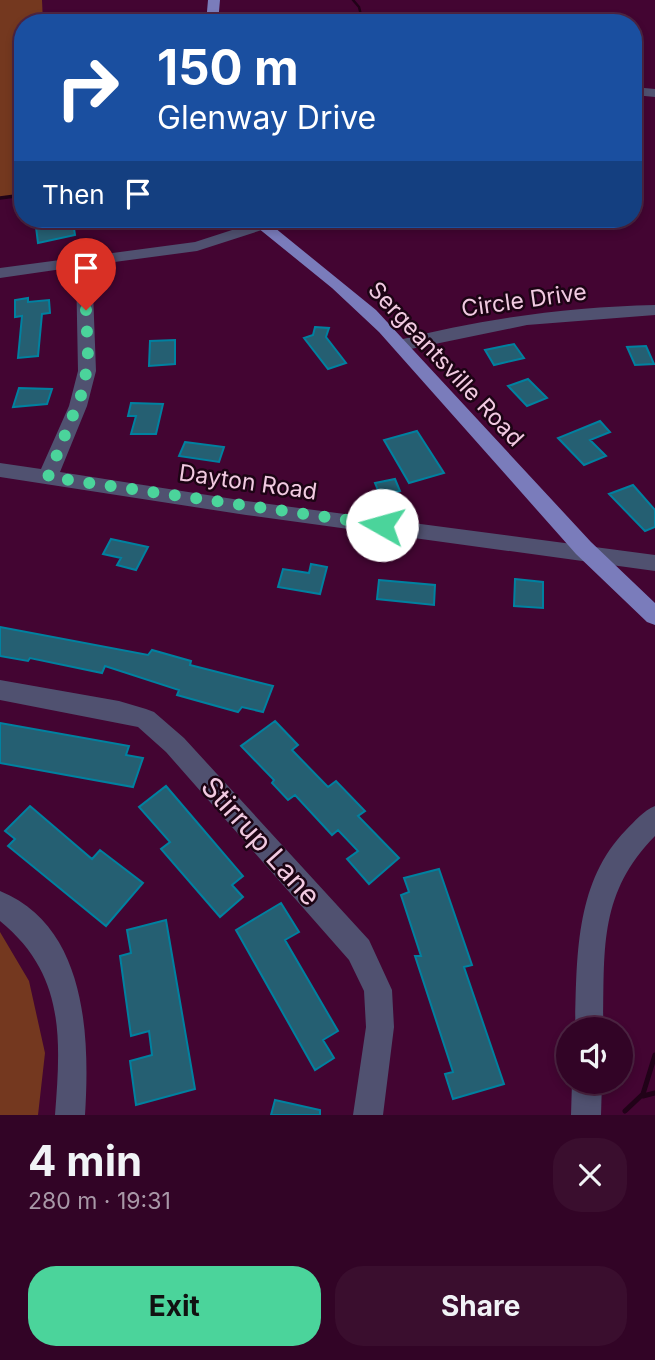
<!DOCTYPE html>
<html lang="en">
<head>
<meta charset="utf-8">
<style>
  :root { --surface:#320426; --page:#3a0e2e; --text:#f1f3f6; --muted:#a898a7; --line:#4d2543; --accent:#4bd49b }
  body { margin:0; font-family:Inter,sans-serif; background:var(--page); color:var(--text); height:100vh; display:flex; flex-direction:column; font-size:26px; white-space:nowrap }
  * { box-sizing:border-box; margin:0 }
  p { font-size:23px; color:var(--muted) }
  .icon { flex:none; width:38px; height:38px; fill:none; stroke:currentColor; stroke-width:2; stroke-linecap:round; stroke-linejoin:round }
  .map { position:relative; height:1115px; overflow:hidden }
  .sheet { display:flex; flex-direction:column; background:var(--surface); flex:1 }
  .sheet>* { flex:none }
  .banner { position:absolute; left:14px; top:14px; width:628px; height:214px; border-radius:28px; box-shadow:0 4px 10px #0003,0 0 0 2px var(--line); background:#1a4fa0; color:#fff; overflow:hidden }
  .fabs { position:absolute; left:556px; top:1017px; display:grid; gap:14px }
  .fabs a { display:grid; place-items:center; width:77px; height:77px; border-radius:50%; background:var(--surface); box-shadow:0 4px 10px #0003,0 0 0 2px var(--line); font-size:35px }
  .pin { position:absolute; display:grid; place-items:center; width:60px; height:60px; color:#fff; margin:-72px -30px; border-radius:50% 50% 50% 0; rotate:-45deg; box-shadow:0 0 7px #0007 }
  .pin .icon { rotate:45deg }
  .me { position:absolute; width:77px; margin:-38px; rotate:277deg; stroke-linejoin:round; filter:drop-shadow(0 0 5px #0008) }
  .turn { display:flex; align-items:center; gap:24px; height:147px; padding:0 28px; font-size:32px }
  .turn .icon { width:91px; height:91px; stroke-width:2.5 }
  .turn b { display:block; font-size:49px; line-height:60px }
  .then { display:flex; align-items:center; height:66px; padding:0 28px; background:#0003; gap:14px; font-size:26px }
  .round { display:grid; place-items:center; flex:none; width:74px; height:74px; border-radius:28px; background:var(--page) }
  .overview { display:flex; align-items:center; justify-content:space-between; height:119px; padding:0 28px }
  h1 { font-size:42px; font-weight:700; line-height:52px }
  .cta { display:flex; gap:14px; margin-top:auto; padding:14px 28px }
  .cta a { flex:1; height:80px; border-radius:28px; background:var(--accent); color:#111; font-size:28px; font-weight:700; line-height:80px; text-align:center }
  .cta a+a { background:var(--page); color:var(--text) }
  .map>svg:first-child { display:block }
  .green { fill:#74381f }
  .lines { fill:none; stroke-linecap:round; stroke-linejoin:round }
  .stream-far2 { stroke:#210218; stroke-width:2.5 }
  .stream-far1 { stroke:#210218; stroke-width:3.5 }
  .stream { stroke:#210218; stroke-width:5 }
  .building { fill:#255f72; stroke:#0081a0; stroke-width:2 }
  .minor { fill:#505170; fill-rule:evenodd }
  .major { fill:#7a7cbb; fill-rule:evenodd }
  .route { stroke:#4bd49b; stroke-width:12; stroke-dasharray:0 21.6 }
  .labels { text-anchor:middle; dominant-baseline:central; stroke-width:5; stroke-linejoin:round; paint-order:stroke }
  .street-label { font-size:23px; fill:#f1cae1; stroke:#1c0414 }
  .near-street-label { font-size:28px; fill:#f1cae1; stroke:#1c0414 }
</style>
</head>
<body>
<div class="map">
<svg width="655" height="1115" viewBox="0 0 655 1115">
  <rect width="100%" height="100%" fill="#430532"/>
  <path class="green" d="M0 0H42L43 23H23V195L0 198Z
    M0 932 29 981 45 1053 38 1115H0Z"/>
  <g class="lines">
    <path class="stream-far2" d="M353 0 359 7 363 23"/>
    <path class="stream-far1" d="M0 198 23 195"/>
    <path class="stream" d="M643 1096 655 1093
      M625 1111 643 1094 655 1055"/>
  </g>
  <path class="building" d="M73 222 75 235 38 243 36 227Z
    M28 298V302L49 300 50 313 42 314 38 356 18 358 22 316 15 317V300Z
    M315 327 329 328 326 337 346 363 328 369 304 338 313 335Z
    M175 340V364L149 366 150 341Z
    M514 344 524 358 494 365 485 350Z
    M646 346 654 364 635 365 627 347Z
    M528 379 547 398 527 406 508 386Z
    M19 388 52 389 47 404 13 407Z
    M131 403 163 404 156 434H131L136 416H128Z
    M600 421 610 432 590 440 606 456 584 465 558 438Z
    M417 431 444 473 409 483 384 440Z
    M185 442 224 447 219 462 179 456Z
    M395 479 400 491 380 495 375 483Z
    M633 485 655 510V527L645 531 609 494Z
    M111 539 148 547 136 570 117 565 121 558 103 554Z
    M311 564 327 567 320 594 278 587 283 569 309 573Z
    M515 579 543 582V608L514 606Z
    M379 580 435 585 434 605 377 599Z
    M0 627 148 655 152 650 191 661 190 665 273 686 263 712 242 707 238 712 177 695 179 690 105 666 102 673 30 658 28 661 0 656Z
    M275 721 298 745 292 750 328 787 336 781 365 811 358 816 399 858 369 884 347 859 358 851 338 830 332 835 295 795 288 800 272 783 274 780 241 746Z
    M0 723 129 746 126 755 143 758 133 787 0 763Z
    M166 786 243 876 232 885 243 897 220 917 161 849 170 842 139 807Z
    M30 806 92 859 100 850 143 883 106 926 8 846 15 839 5 831Z
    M439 869 472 965 464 967 504 1084 453 1099 445 1074 453 1072 415 956H421L401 895 409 892 404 878Z
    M281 903 299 932 285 940 338 1031 323 1040 334 1058 315 1070 236 930Z
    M166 920 195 1089 136 1105 130 1061 152 1055 149 1031 131 1036 120 956 131 953 127 930Z
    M275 1100 320 1110V1115H271Z"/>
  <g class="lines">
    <path class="minor" d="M634 87 655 89V97L634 95Z
      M263 220 271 225 268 228 197 251 92 265 96 371 87 406 60 472 246 501 655 555V571L246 515 0 477V463L41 469 69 406 78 371 76 267 0 278V268L195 242Z
      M655 305V315L527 325 401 351 392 345 395 341C480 319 567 307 655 305Z
      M0 680 119 701 146 709 154 712 184 738 369 940 392 990 394 1027 383 1115H353L366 1027 364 991 349 960 166 752 138 727 0 700Z
      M655 806V836C597 895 605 952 603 1029H575C577 960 574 883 626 830 635 821 643 811 655 806Z
      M0 891C87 926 90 1037 85 1115H55C61 1038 65 974 0 921Z
      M572 1082H602L601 1115H571Z"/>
    <path class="major" d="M208 0H220L218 23H206Z
      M247 219H264L376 310 591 542 655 603V625L647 622 576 554 379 332 332 288Z"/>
  </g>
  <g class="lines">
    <path class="route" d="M86 310 88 356 84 388 48 477 382 525"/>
  </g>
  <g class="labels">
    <g class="street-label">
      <text transform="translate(524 300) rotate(-8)">Circle Drive</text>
      <text transform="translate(446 364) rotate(47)">Sergeantsville Road</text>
      <text transform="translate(248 482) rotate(8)">Dayton Road</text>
    </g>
    <g class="near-street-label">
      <text transform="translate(261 841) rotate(48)">Stirrup Lane</text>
    </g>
  </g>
</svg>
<div class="fabs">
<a><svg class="icon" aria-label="sound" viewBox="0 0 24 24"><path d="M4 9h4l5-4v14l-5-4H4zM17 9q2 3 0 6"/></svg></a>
</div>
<div class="pin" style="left:86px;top:310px;background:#d93025"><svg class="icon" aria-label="arrive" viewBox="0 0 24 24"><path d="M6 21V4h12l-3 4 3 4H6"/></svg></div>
<svg class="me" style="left:382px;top:525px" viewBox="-20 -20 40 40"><circle r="19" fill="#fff"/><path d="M0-13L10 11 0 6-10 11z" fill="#4bd49b"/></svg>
<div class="banner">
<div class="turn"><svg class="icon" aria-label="right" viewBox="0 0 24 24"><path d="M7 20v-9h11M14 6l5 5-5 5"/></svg><div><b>150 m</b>Glenway Drive</div></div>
<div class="then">Then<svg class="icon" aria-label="arrive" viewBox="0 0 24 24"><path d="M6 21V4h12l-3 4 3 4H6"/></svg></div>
</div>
</div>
<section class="sheet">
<div class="overview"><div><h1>4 min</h1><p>280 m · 19:31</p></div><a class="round"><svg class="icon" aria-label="close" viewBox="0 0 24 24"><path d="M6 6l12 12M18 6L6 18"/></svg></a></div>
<div class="cta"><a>Exit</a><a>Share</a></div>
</section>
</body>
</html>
